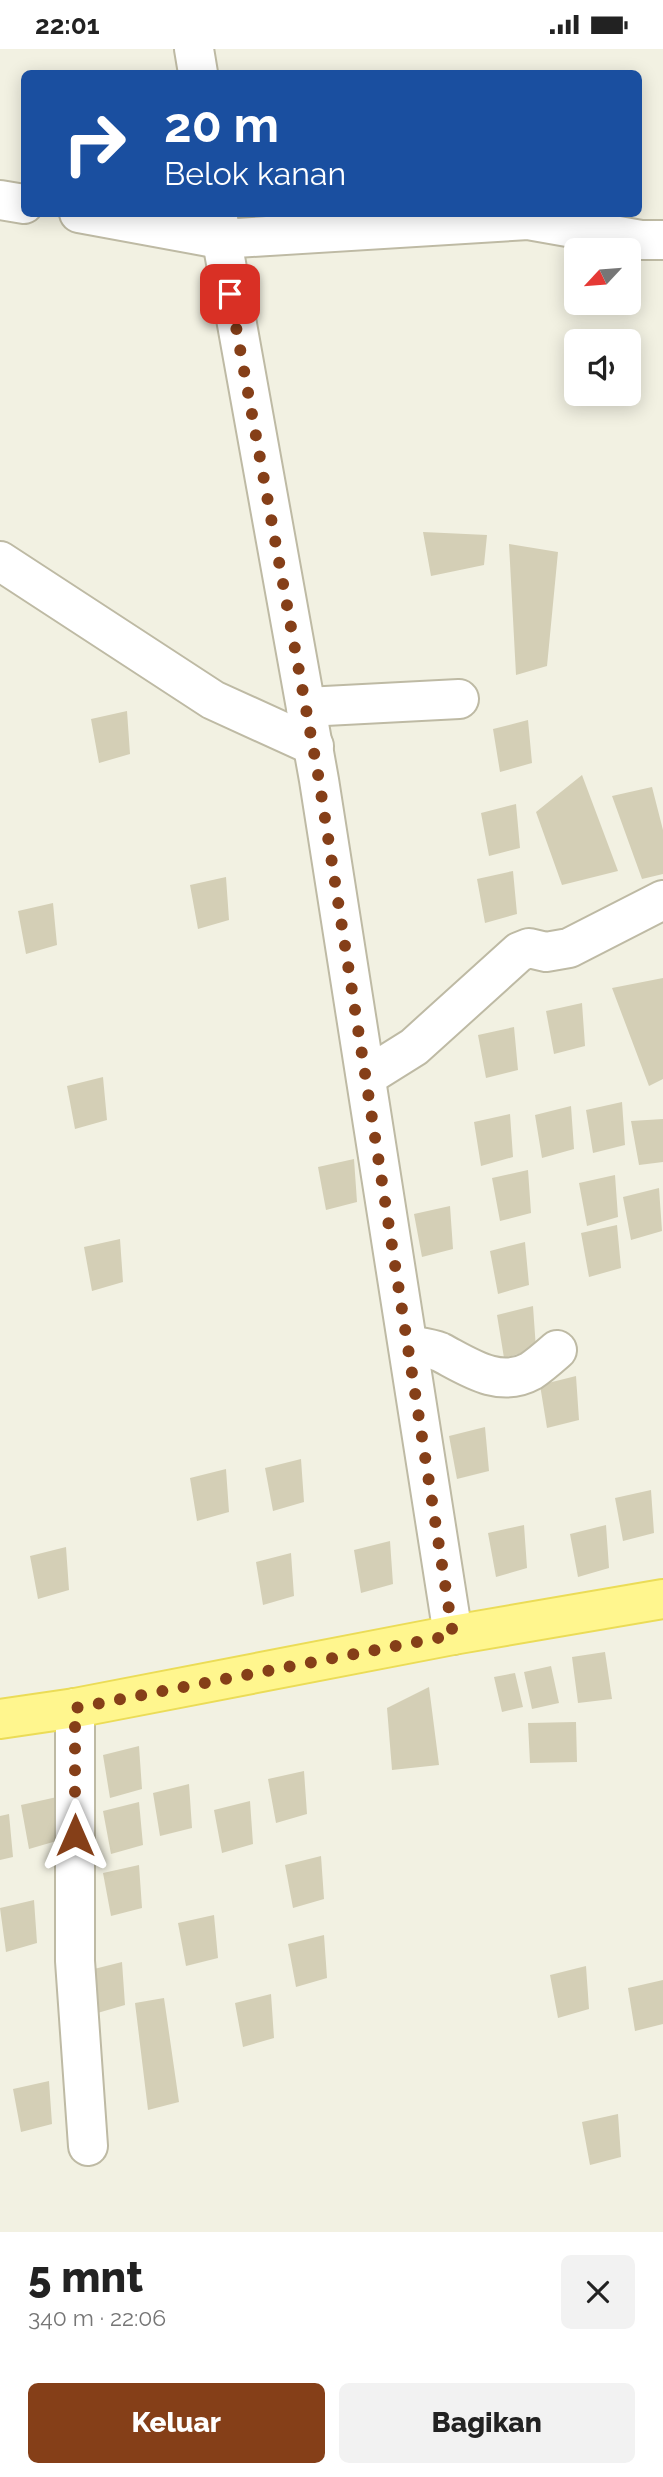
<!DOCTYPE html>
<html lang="id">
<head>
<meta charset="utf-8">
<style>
  :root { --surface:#fff; --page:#f2f2f2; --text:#222; --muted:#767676; --accent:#853f18 }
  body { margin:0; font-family:Raleway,sans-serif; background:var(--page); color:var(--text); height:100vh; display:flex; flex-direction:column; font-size:26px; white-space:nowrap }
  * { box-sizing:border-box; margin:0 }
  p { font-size:23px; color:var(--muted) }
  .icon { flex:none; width:38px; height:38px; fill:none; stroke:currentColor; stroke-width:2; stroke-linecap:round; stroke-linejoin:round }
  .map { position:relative; height:2183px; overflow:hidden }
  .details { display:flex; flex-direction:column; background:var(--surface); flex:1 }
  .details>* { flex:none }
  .hud { position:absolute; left:21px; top:21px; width:621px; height:147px; border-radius:10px; box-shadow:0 4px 18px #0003; background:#1a4fa0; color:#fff; overflow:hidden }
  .needle { width:46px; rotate:244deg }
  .fabs { position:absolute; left:564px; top:189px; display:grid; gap:14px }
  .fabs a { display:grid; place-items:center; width:77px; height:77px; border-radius:10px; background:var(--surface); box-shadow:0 4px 18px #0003; font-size:35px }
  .pin { position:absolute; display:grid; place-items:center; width:60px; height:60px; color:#fff; margin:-30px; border-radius:14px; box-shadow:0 4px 10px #0006 }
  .me { position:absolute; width:77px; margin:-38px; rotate:0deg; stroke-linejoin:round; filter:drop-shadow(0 0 5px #0008) }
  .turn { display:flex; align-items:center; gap:24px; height:147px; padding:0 28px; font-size:32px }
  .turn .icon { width:91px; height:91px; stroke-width:2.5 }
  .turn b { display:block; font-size:49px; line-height:60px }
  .round { display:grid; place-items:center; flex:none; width:74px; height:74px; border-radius:10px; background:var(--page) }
  .head { display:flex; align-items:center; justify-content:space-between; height:119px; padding:0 28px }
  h1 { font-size:42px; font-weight:800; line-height:52px }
  .cta { display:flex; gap:14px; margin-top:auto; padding:14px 28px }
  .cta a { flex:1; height:80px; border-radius:10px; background:var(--accent); color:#fff; font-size:28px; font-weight:800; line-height:80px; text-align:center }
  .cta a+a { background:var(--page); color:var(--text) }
  .status { display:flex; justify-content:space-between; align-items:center; height:49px; padding:0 35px; background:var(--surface); direction:ltr }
  .status svg { height:19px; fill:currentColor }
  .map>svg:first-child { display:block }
  .building { fill:#d4cfb6 }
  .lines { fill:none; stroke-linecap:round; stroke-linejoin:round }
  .minor-casing { stroke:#bebaa4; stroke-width:42 }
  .tertiary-casing { stroke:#bebaa4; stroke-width:42 }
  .primary-casing { stroke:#ebdc57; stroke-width:42 }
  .minor { stroke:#fff; stroke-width:38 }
  .tertiary { stroke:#fff; stroke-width:38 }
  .primary { stroke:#fff68e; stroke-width:38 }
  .route { stroke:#853f18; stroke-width:12; stroke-dasharray:0 21.6 }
</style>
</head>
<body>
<div class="status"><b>22:01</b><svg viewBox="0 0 49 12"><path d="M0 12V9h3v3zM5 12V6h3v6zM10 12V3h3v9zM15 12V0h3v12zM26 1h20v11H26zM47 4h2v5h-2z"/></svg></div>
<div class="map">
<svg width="663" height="2183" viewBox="0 0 663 2183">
  <rect width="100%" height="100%" fill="#f2f1e2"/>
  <path class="building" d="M423 483 487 486 484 516 431 527Z
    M509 495 558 503 547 617 516 626Z
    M127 662 130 705 99 714 91 670Z
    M528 671 532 714 500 723 493 680Z
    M582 726 618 822 562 836 536 763Z
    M652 738 663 781V825L642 830 612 747Z
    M516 755 520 799 489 807 481 764Z
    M513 822 517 865 485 874 477 830Z
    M226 828 229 871 198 880 190 836Z
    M53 854 57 896 26 905 18 862Z
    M663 929V1030L649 1037 612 939Z
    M582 954 585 997 554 1005 546 962Z
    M514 978 518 1021 486 1029 478 986Z
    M103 1028 107 1071 75 1080 67 1037Z
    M622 1053 625 1096 593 1104 586 1061Z
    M571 1057 574 1100 542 1109 535 1066Z
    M510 1065 513 1108 481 1117 474 1073Z
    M663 1070V1113L639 1116 631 1072Z
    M354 1110 357 1153 326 1161 318 1118Z
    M528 1121 531 1164 500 1172 492 1129Z
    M615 1126 618 1168 587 1177 579 1134Z
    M659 1139 662 1182 631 1191 623 1148Z
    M450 1157 453 1200 422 1208 414 1165Z
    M617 1176 621 1219 589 1228 581 1184Z
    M120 1190 123 1233 92 1242 84 1198Z
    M525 1193 529 1236 498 1245 490 1202Z
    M533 1257 536 1300 504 1309 497 1266Z
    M576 1327 579 1371 547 1379 540 1336Z
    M485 1378 489 1422 457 1430 449 1387Z
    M301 1410 304 1453 273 1462 265 1419Z
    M226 1420 229 1463 197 1472 190 1429Z
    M651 1441 654 1484 623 1492 615 1449Z
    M524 1476 527 1519 496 1528 488 1484Z
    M606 1476 609 1519 578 1528 570 1485Z
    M390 1492 393 1535 361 1544 354 1501Z
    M66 1498 69 1541 38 1550 30 1507Z
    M291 1504 294 1547 263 1556 256 1513Z
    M605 1603 612 1650 578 1654 572 1608Z
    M551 1617 559 1654 532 1660 524 1623Z
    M515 1624 523 1658 502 1663 494 1628Z
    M429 1638 439 1716 392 1721 387 1659Z
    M576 1673 577 1713 530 1714 528 1674Z
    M139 1697 142 1740 110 1749 103 1706Z
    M304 1722 307 1765 276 1774 268 1730Z
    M189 1735 192 1779 160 1787 153 1744Z
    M57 1748 60 1791 29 1800 21 1756Z
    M250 1752 253 1795 222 1804 214 1761Z
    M139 1753 143 1796 111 1805 103 1762Z
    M9 1765 13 1808 0 1811V1767Z
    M321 1807 324 1850 293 1859 285 1816Z
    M139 1816 142 1859 111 1867 103 1824Z
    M34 1851 37 1894 6 1903 0 1859Z
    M214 1866 218 1909 186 1917 178 1874Z
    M324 1886 327 1929 296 1938 288 1895Z
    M122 1913 125 1956 94 1965 86 1922Z
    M586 1917 589 1960 558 1969 550 1926Z
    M663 1931V1975L635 1982 628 1939Z
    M271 1945 274 1989 243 1998 235 1954Z
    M164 1949 179 2053 148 2061 135 1954Z
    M49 2032 52 2075 21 2083 13 2040Z
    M618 2065 621 2108 590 2116 582 2073Z"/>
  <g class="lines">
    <g class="minor-casing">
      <path id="minor" d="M0 151 24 155
        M79 164 220 190 528 171 641 191H663
        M0 512 213 651 314 697
        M306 658 459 650
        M366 1028 414 998 519 903 529 899 546 903 569 899 663 851
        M408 1296C418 1298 430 1299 440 1303 467 1317 499 1340 531 1322 540 1316 549 1308 557 1301
        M75 1659V1912L88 2097"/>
    </g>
    <g class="tertiary-casing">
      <path id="tertiary" d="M194 0 198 24
        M217 164 319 731 453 1586"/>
    </g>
    <g class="primary-casing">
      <path id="primary" d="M0 1670 75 1659 453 1586 663 1550"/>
    </g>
    <use href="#minor" class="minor"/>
    <use href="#tertiary" class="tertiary"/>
    <use href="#primary" class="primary"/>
  </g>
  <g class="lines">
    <path class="route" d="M75 1786V1659L453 1586 319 731 230 245"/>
  </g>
</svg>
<div class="fabs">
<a><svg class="needle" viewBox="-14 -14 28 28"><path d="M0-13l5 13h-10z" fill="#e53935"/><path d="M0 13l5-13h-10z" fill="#767676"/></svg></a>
<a><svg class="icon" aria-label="sound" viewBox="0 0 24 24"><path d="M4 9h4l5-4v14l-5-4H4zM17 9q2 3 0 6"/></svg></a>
</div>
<div class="pin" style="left:230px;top:245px;background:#d93025"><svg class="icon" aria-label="arrive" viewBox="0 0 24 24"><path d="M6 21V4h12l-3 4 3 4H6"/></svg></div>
<svg class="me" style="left:75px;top:1786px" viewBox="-20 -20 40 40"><path d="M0-17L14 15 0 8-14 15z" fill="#853f18" stroke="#fff" stroke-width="4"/></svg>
<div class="hud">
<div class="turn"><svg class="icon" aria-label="right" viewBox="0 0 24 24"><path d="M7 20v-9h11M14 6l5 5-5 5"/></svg><div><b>20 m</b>Belok kanan</div></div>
</div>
</div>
<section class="details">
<div class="head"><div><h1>5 mnt</h1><p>340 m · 22:06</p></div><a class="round"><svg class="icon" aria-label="close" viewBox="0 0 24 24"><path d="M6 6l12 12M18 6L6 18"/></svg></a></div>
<div class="cta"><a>Keluar</a><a>Bagikan</a></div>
</section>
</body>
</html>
